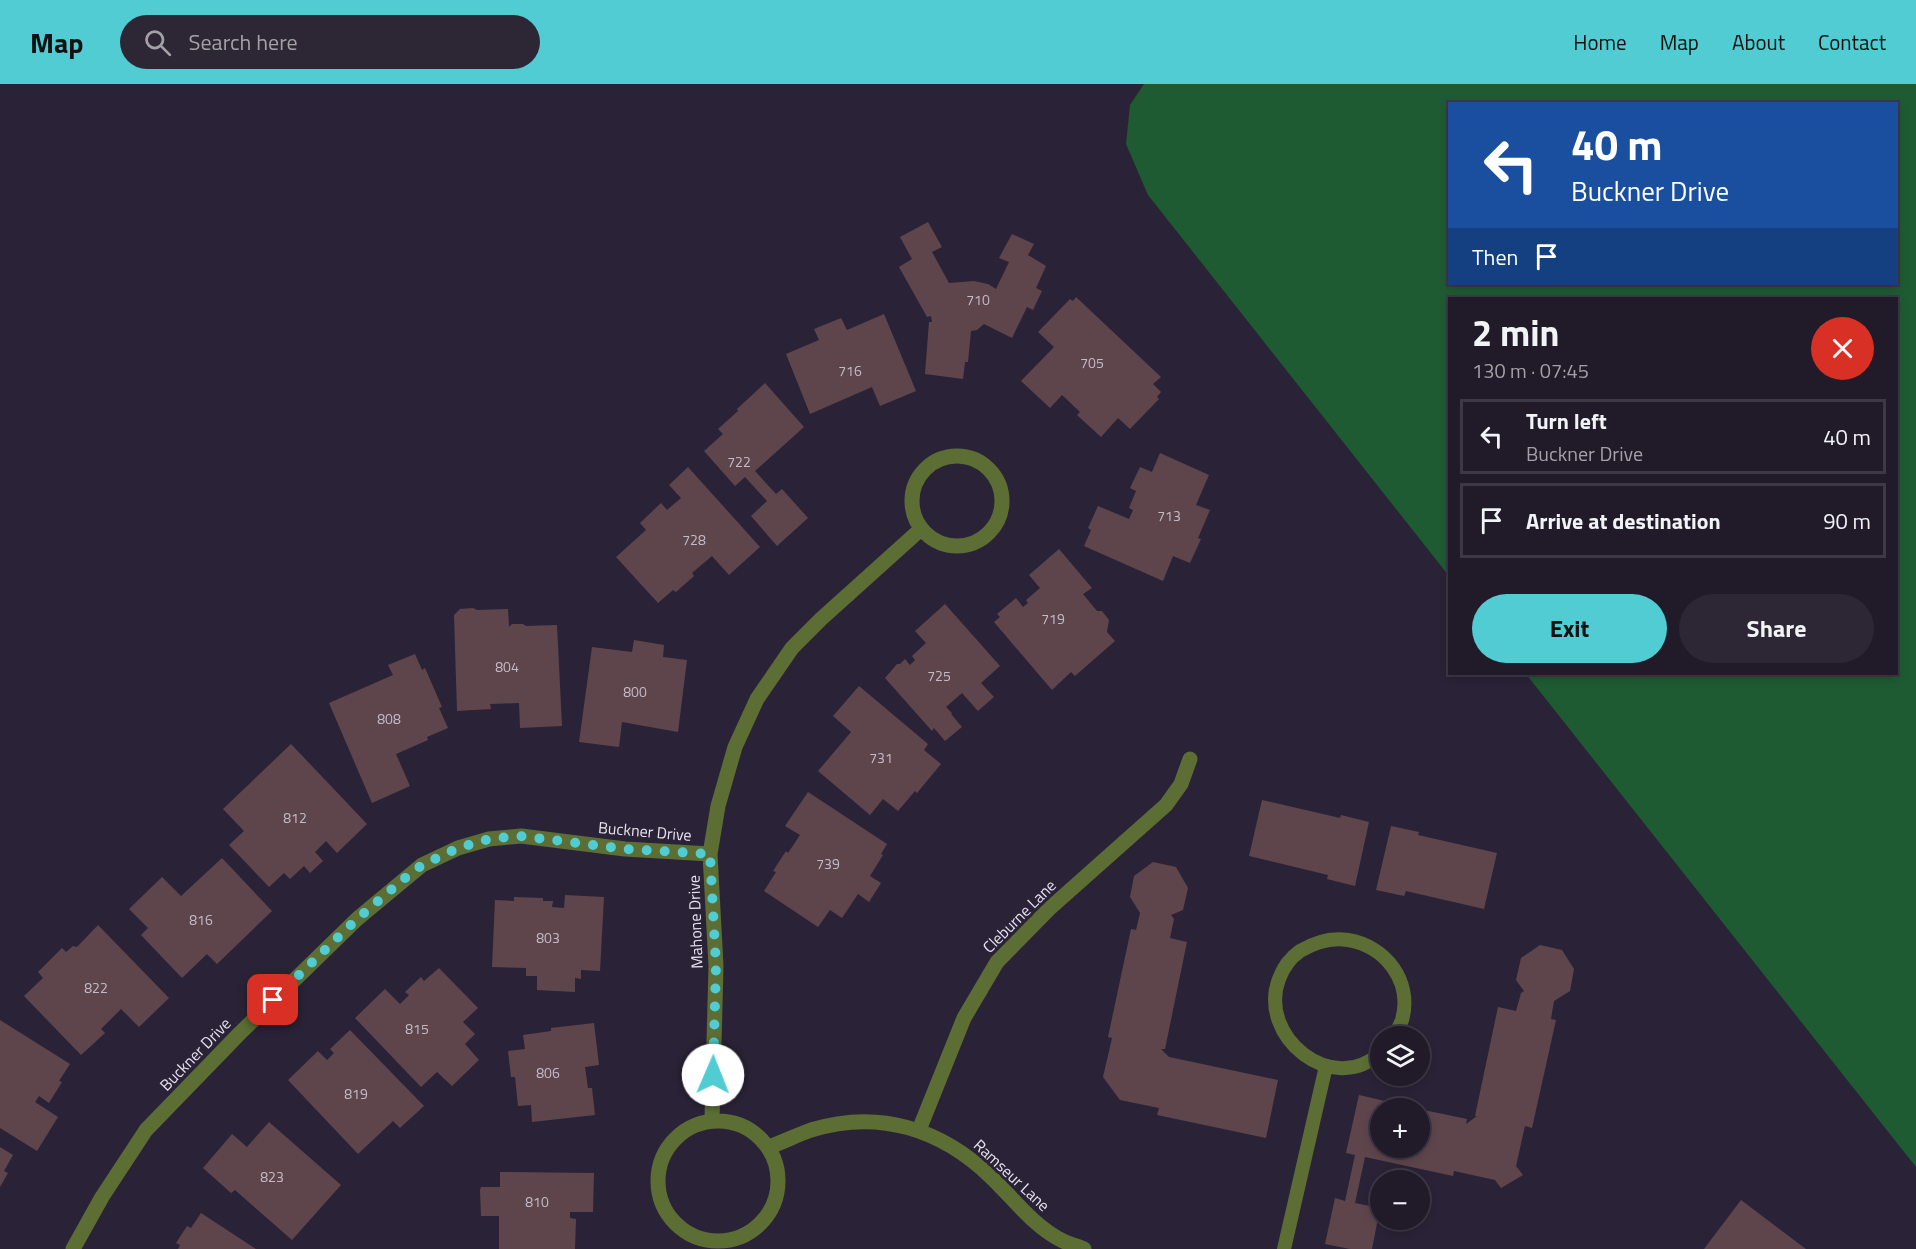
<!DOCTYPE html>
<html lang="en">
<head>
<meta charset="utf-8">
<style>
  :root { --surface:#201a29; --page:#2d2735; --text:#f1f3f6; --muted:#a2a1a8; --line:#3d3846; --accent:#51ccd3 }
  body { margin:0; font-family:"Titillium Web",sans-serif; background:var(--page); color:var(--text); height:100vh; display:flex; flex-direction:column; font-size:22px; white-space:nowrap }
  * { box-sizing:border-box; margin:0 }
  p { font-size:20px; color:var(--muted) }
  .icon { flex:none; width:33px; height:33px; fill:none; stroke:currentColor; stroke-width:2; stroke-linecap:round; stroke-linejoin:round }
  .map { position:relative; flex:1; overflow:hidden }
  .details { position:absolute; left:1448px; top:213px; width:450px; height:378px; display:flex; flex-direction:column; background:var(--surface); border-radius:0px; box-shadow:0 3px 9px #0003,0 0 0 2px var(--line) }
  .details>* { flex:none }
  .top-card { position:absolute; left:1448px; top:18px; width:450px; height:183px; border-radius:0px; box-shadow:0 3px 9px #0003,0 0 0 2px var(--line); background:#1a4fa0; color:#fff; overflow:hidden }
  .tools { position:absolute; left:1370px; top:942px; display:grid; gap:12px }
  .tools a { display:grid; place-items:center; width:60px; height:60px; border-radius:50%; background:var(--surface); box-shadow:0 3px 9px #0003,0 0 0 2px var(--line); font-size:30px }
  .pin { position:absolute; display:grid; place-items:center; width:51px; height:51px; color:#fff; margin:-26px; border-radius:12px; box-shadow:0 3px 9px #0006 }
  .me { position:absolute; width:66px; margin:-33px; rotate:1deg; stroke-linejoin:round; filter:drop-shadow(0 0 4px #0008) }
  .turn { display:flex; align-items:center; gap:21px; height:126px; padding:0 24px; font-size:27px }
  .turn .icon { width:78px; height:78px; stroke-width:2.5 }
  .turn b { display:block; font-size:42px; line-height:51px }
  .then { display:flex; align-items:center; height:57px; padding:0 24px; background:#0003; gap:12px; font-size:22px }
  .round { display:grid; place-items:center; flex:none; width:63px; height:63px; border-radius:32px; background:var(--page) }
  .head { display:flex; align-items:center; justify-content:space-between; height:102px; padding:0 24px }
  h1 { font-size:36px; font-weight:700; line-height:45px }
  .primary-button { display:flex; gap:12px; margin-top:auto; padding:12px 24px }
  .primary-button a { flex:1; height:69px; border-radius:36px; background:var(--accent); color:#111; font-size:24px; font-weight:700; line-height:69px; text-align:center }
  .primary-button a+a { background:var(--page); color:var(--text) }
  ul { padding:0; list-style:none }
  li { display:flex; align-items:center; gap:18px; height:75px; margin:0 12px 9px; padding:0 12px; border:3px solid var(--line); border-radius:0px }
  li div { flex:1 }
  li b { display:block; font-size:22px }
  li em { font-style:normal }
  header { display:flex; align-items:center; gap:36px; box-sizing:border-box; height:84px; padding:0 30px; background:var(--accent); color:#111 }
  header strong { font-size:28px }
  nav { display:flex; gap:33px; margin-inline-start:auto; font-size:21px }
  .search { width:420px; height:54px; background:var(--page); display:flex; align-items:center; gap:15px; box-sizing:border-box; padding:0 21px; border-radius:33px; color:var(--muted); font-size:22px }
  .map>svg:first-child { display:block }
  .green { fill:#1e5b32; fill-rule:evenodd }
  .building { fill:#5e454c }
  .lines { fill:none; stroke-linecap:round; stroke-linejoin:round }
  .lane { stroke:#5c6e34; stroke-width:14 }
  .street { stroke:#5c6e34; stroke-width:15 }
  .route { stroke:#51ccd3; stroke-width:10; stroke-dasharray:0 18 }
  .labels { text-anchor:middle; dominant-baseline:central; stroke-width:6; stroke-linejoin:round; paint-order:stroke }
  .number-label { font-size:14px; fill:#c4bbc7 }
  .street-label { font-size:16px; fill:#e6e2f0; stroke:#2a2337 }
</style>
</head>
<body>
<header>
<strong>Map</strong>
<div class="search"><svg class="icon" aria-label="search" viewBox="0 0 24 24"><circle cx="10" cy="10" r="6"/><path d="M15 15l6 6"/></svg>Search here</div>
<nav><a>Home</a><a>Map</a><a>About</a><a>Contact</a></nav>
</header>
<div class="map">
<svg width="1916" height="1165" viewBox="0 0 1916 1165">
  <rect width="100%" height="100%" fill="#2a2337"/>
  <path class="green" d="M1144 0H1916V1083L1526 590H1896V214H1449V492L1148 111 1126 60 1130 21ZM1449 20H1896V200H1449Z"/>
  <path class="building" d="M928 138 942 163 932 168 949 199 974 197 988 200 996 205 1009 178 999 174 1012 150 1034 160 1028 171 1046 182 1036 204 1042 207 1033 226 1027 223 1012 254 984 240 977 246 971 247 968 278H965L963 295 925 290 929 238H932L931 232 927 233 899 183 912 175 900 153Z
    M1076 213 1161 293 1153 300 1161 308 1157 313 1159 315 1130 345 1118 334 1101 353 1077 331 1080 328 1062 311 1050 324 1021 297 1054 263 1038 248 1070 215 1073 217Z
    M884 230 916 307 880 322 872 303 810 330 786 270 819 256 814 245 841 234 847 246Z
    M765 299 804 343 755 387 776 410 782 405 808 434 777 462 751 432 767 417 745 393 735 402 704 367 723 350 718 345 738 327 737 325Z
    M1160 369 1209 391 1196 421 1210 426 1198 454 1201 455 1190 479 1173 472 1163 497 1084 462 1091 446 1088 444 1098 422 1129 435 1133 426 1129 424 1136 407 1130 404 1140 383 1152 388Z
    M688 383 760 463 729 491 712 472 692 489 694 492 676 508 673 506 658 519 616 473 646 446 640 439 661 419 667 426 681 414 669 401Z
    M1059 465 1092 504 1083 510 1097 527H1102L1109 536 1107 548 1115 557 1075 592 1071 588 1052 606 994 538 1000 533 997 530 1016 514 1023 523 1028 519 1026 516 1040 504 1029 491Z
    M945 520 1000 582 981 599 994 613 978 627 962 609 946 623 952 629 951 630 962 643 945 657 934 644 932 647 885 594 897 580H900L905 575 910 581 915 576 912 572 926 559 915 547Z
    M473 524 477 526 508 525 509 543 512 540H523L526 542 557 541 562 642 520 644 519 619 490 620 491 625 457 627 454 531 460 525Z
    M634 556 664 561 663 573 687 576 678 648 622 638 619 663 579 658 592 563 632 568Z
    M415 570 422 586 425 584 442 623 439 624 448 644 427 653 428 656 396 670 410 702 372 719 329 619 393 591 388 581Z
    M859 602 928 660 924 666 941 680 917 709 915 707 898 727 883 715 870 731 818 687 851 648 833 632Z
    M291 660 367 740 337 769 326 757 315 768 323 777 310 789 304 782 290 795 284 789 269 803 229 761 244 747 223 725Z
    M808 708 887 760 881 770 883 771 870 792 881 799 869 818 858 810 842 834 830 826 818 843 764 807 776 788 773 787 786 767 788 769 800 751 785 742Z
    M1262 716 1340 734 1341 731 1369 738 1355 802 1327 795 1328 791 1249 772Z
    M1391 742 1419 748 1418 751 1497 769 1484 825 1406 807 1404 812 1376 806Z
    M222 774 272 827 217 880 207 870 182 894 141 851 148 844 129 825 162 793 181 812Z
    M1153 778 1176 783 1188 804 1183 826 1171 831 1174 835 1170 854 1187 858 1165 965H1161L1169 973 1278 996 1266 1054 1157 1031 1159 1024 1120 1016 1103 993 1112 954 1108 953 1131 845 1136 846 1140 829 1130 813 1134 792Z
    M565 811 604 813 600 887 581 886V895L575 894V908L537 906V892H526V884L492 883 495 816 514 817V813L543 814V817H553L552 823 564 824Z
    M98 841 169 914 139 943 121 925 101 945 105 949 81 971 24 912 43 894 38 888 62 864 66 868 73 862 77 863Z
    M1540 861 1562 866 1574 885 1570 907 1554 917 1551 935 1556 936 1532 1044 1525 1042 1516 1082 1523 1091 1501 1104 1495 1096 1454 1087 1453 1092 1365 1073 1355 1119 1380 1124 1372 1165H1350L1325 1160 1335 1114 1345 1117 1355 1071 1346 1069 1359 1011 1415 1024H1380V1064H1419V1025L1467 1035 1466 1040 1477 1032H1475L1498 923 1516 927 1521 909 1524 907 1516 896 1521 874Z
    M439 884 478 924 463 938 475 950 465 960 479 976 452 1002 437 988 421 1003 355 934 385 905 400 920 409 911 405 908 421 893 424 897Z
    M0 936 70 980 59 997 62 998 49 1019 39 1012 35 1018 58 1033 37 1067 0 1044Z
    M594 939 599 981 585 983 588 1004H592L595 1031 532 1038 531 1021 518 1022 515 993H511L508 967 525 965 523 951 551 947V944Z
    M350 946 424 1022 400 1044 393 1037 358 1070 288 996 318 967 327 976 334 969 330 965Z
    M269 1038 341 1101 292 1156 235 1106 231 1109 203 1084 232 1050 247 1063Z
    M0 1063 13 1071 4 1087 8 1089 0 1103Z
    M500 1088 594 1089 593 1128H570V1134L576 1135 575 1165H499V1132H481L480 1106 481 1103H500Z
    M1741 1116 1806 1165H1704Z
    M201 1129 256 1165H178L180 1161 176 1159 187 1142 191 1144Z"/>
  <g class="lines">
    <path class="lane" d="M1380 969C1333 1013 1257 953 1279 895 1283 884 1290 874 1300 867 1315 858 1331 853 1348 856 1385 862 1413 897 1402 936 1400 941 1397 947 1395 952
      M1284 1165 1326 982"/>
    <path class="street" d="M912 417a45 45 0 1 1 90 0a45 45 0 1 1-90 0Z
      M712 1035 716 882 710 770 718 722 735 663 757 615 792 564 821 535 921 445
      M658 1097a60 60 0 1 1 120 0a60 60 0 1 1-120 0Z
      M919 1046 964 934 997 878 1049 825 1166 721 1181 700 1190 675
      M769 1063C783 1058 797 1051 811 1046 879 1025 941 1045 991 1093 1014 1115 1034 1143 1063 1157 1069 1160 1077 1162 1084 1165
      M73 1165 102 1113 146 1046 240 949 357 835 422 781 458 764 489 755 521 752 625 765 710 770"/>
  </g>
  <g class="lines">
    <path class="route" d="M273 916 357 835 405 794 422 781 458 764 489 755 520 752 626 765 710 770 716 882 713 991"/>
  </g>
  <g class="labels">
    <g class="number-label">
      <text x="978" y="215">710</text>
      <text x="1092" y="278">705</text>
      <text x="850" y="286">716</text>
      <text x="739" y="377">722</text>
      <text x="1169" y="431">713</text>
      <text x="694" y="455">728</text>
      <text x="1053" y="534">719</text>
      <text x="507" y="582">804</text>
      <text x="939" y="591">725</text>
      <text x="635" y="607">800</text>
      <text x="389" y="634">808</text>
      <text x="881" y="673">731</text>
      <text x="295" y="733">812</text>
      <text x="828" y="779">739</text>
      <text x="201" y="835">816</text>
      <text x="548" y="853">803</text>
      <text x="96" y="903">822</text>
      <text x="417" y="944">815</text>
      <text x="548" y="988">806</text>
      <text x="356" y="1009">819</text>
      <text x="272" y="1092">823</text>
      <text x="537" y="1117">810</text>
    </g>
    <g class="street-label">
      <text transform="translate(645 747) rotate(5)">Buckner Drive</text>
      <text transform="translate(1019 832) rotate(-45)">Cleburne Lane</text>
      <text transform="translate(695 838) rotate(-92)">Mahone Drive</text>
      <text transform="translate(195 970) rotate(-46)">Buckner Drive</text>
      <text transform="translate(1012 1091) rotate(43)">Ramseur Lane</text>
    </g>
  </g>
</svg>
<div class="tools">
<a><svg class="icon" aria-label="layers" viewBox="0 0 24 24"><path d="M12 4l9 5-9 5-9-5zM3 14l9 5 9-5"/></svg></a>
<a>+</a>
<a>−</a>
</div>
<div class="pin" style="left:273px;top:916px;background:#d93025"><svg class="icon" aria-label="arrive" viewBox="0 0 24 24"><path d="M6 21V4h12l-3 4 3 4H6"/></svg></div>
<svg class="me" style="left:713px;top:991px" viewBox="-20 -20 40 40"><circle r="19" fill="#fff"/><path d="M0-13L10 11 0 6-10 11z" fill="#51ccd3"/></svg>
<div class="top-card">
<div class="turn"><svg class="icon" aria-label="left" viewBox="0 0 24 24"><path d="M17 20v-9H6M10 6l-5 5 5 5"/></svg><div><b>40 m</b>Buckner Drive</div></div>
<div class="then">Then<svg class="icon" aria-label="arrive" viewBox="0 0 24 24"><path d="M6 21V4h12l-3 4 3 4H6"/></svg></div>
</div>
<section class="details">
<div class="head"><div><h1>2 min</h1><p>130 m · 07:45</p></div><a class="round" style="background:#d93025;color:#fff"><svg class="icon" aria-label="close" viewBox="0 0 24 24"><path d="M6 6l12 12M18 6L6 18"/></svg></a></div>
<ul>
<li><svg class="icon" aria-label="left" viewBox="0 0 24 24"><path d="M17 20v-9H6M10 6l-5 5 5 5"/></svg><div><b>Turn left</b><p>Buckner Drive</p></div><em>40 m</em></li>
<li><svg class="icon" aria-label="arrive" viewBox="0 0 24 24"><path d="M6 21V4h12l-3 4 3 4H6"/></svg><div><b>Arrive at destination</b></div><em>90 m</em></li>
</ul>
<div class="primary-button"><a>Exit</a><a>Share</a></div>
</section>
</div>
</body>
</html>
